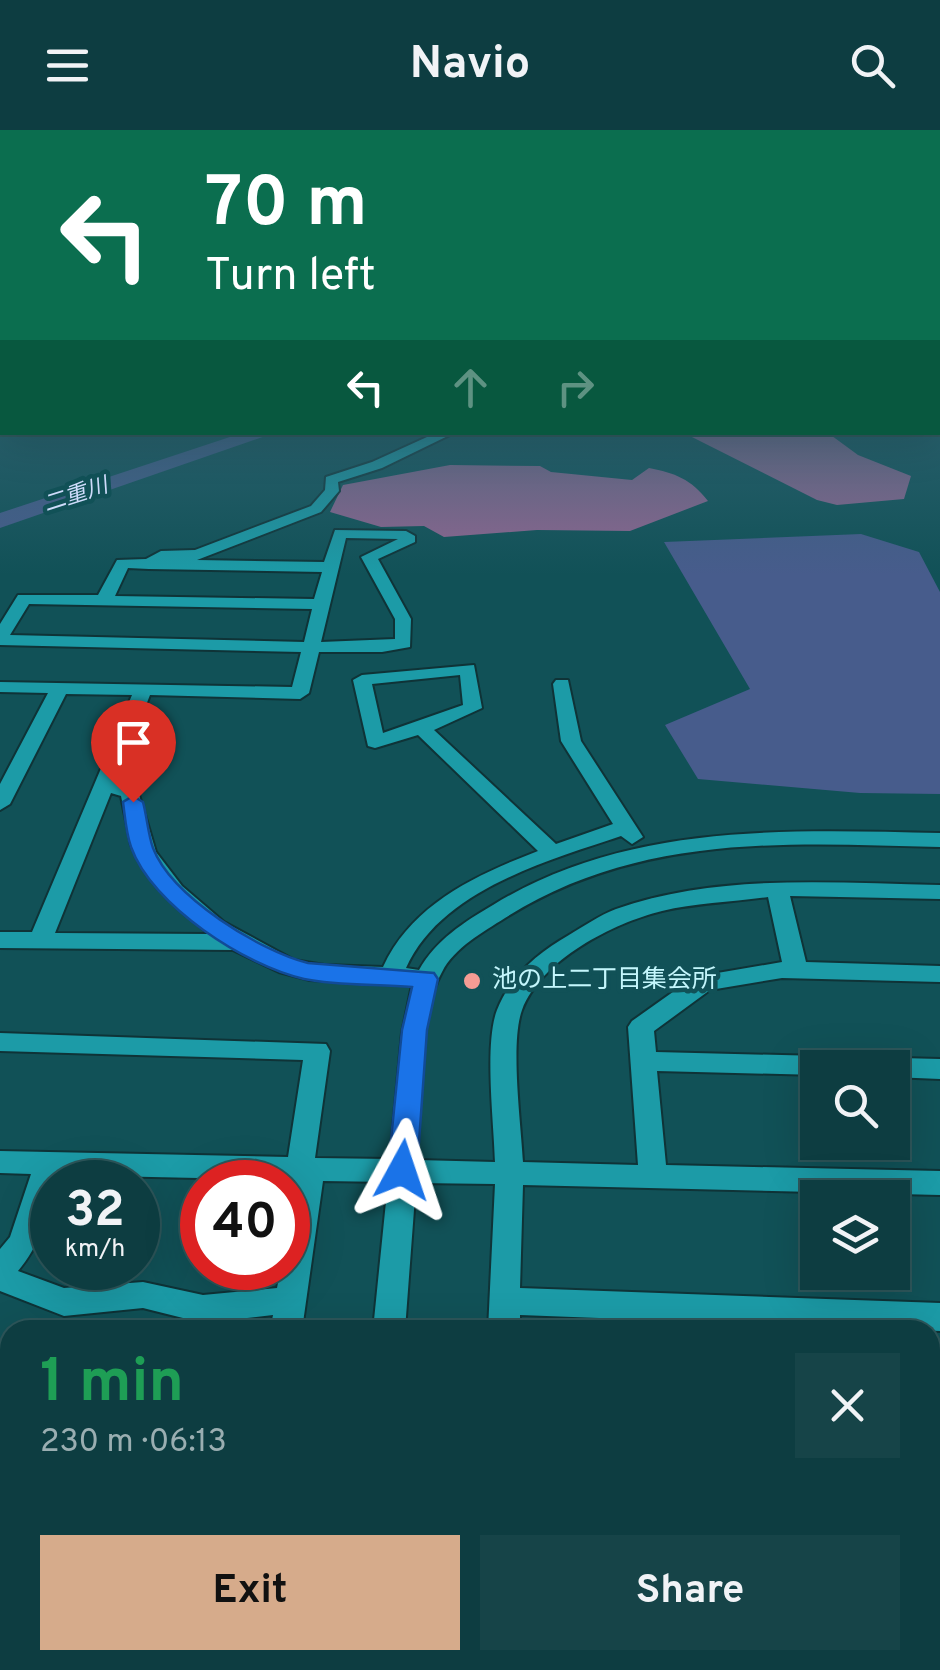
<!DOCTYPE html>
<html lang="en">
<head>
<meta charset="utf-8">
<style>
  :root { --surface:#0d3d41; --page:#164448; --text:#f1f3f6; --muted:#9aaeb1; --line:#2d565a; --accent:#d6ab8b }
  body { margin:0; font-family:Overpass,"Noto Sans JP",sans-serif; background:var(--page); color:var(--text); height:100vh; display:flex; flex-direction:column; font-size:38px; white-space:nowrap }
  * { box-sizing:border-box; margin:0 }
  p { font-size:32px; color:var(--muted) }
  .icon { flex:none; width:55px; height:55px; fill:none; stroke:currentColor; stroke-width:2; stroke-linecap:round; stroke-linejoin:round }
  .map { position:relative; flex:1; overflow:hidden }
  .details { position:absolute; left:0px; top:1190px; width:940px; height:350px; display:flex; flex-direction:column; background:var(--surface); border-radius:30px 30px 0 0; box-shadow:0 10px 40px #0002,0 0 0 2px var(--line) }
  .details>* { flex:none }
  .guide { position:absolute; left:0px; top:0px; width:940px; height:305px; box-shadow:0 10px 40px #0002,0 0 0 2px var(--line); background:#0b6e4f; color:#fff; overflow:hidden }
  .fabs { position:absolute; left:800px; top:920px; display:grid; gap:20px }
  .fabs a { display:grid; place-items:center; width:110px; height:110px; border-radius:0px; background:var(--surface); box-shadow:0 10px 40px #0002,0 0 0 2px var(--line); font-size:50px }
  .speed { position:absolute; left:30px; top:1030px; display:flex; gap:20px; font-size:50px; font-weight:700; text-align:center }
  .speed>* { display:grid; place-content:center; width:130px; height:130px; border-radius:50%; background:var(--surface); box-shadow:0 10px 40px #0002,0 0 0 2px var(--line); line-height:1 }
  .speed small { font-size:25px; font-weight:400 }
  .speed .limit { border:15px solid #d22; background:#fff; color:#111 }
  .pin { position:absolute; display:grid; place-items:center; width:85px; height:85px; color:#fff; margin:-102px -42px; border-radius:50% 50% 50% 0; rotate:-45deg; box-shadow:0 0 10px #0007 }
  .pin .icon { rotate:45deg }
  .me { position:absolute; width:110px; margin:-55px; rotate:5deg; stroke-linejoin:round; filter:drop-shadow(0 0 8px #0008) }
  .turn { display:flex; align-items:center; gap:35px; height:210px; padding:0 40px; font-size:45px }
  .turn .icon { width:130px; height:130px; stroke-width:2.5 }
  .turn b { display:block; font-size:70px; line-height:85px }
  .lanes { display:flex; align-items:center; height:95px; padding:0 40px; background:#0003; justify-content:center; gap:50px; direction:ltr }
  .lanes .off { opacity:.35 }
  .round { display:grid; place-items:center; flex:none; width:105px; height:105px; border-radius:0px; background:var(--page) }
  .headline { display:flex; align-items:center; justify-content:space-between; height:170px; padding:0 40px }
  h1 { font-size:60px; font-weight:700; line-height:75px; color:#1e9e55 }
  .action { display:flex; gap:20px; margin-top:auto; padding:20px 40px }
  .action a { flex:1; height:115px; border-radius:0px; background:var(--accent); color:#111; font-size:40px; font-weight:700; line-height:115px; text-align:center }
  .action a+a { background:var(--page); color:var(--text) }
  header { display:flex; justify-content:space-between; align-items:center; height:130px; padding:0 40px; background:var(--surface); font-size:45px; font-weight:700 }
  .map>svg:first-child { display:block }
  .forest { fill:#906691 }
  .water { fill:#475c8c }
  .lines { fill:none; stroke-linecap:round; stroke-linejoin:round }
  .river { fill:#475c8c; fill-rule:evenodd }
  .minor-casing { stroke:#0f3337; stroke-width:4 }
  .minor { fill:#1c9ba7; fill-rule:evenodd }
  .route { fill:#1a73e8; stroke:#114b97; stroke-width:2.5 }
  .poi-dot { fill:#f59c94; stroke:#115157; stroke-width:4 }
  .labels { text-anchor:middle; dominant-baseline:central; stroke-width:9; stroke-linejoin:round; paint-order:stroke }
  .far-water-label { font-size:22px; font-style:italic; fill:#cedcfb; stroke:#115157 }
  .poi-label { font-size:25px; fill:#c4f6fc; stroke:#115157; text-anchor:start }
</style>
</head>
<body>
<header><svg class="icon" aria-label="menu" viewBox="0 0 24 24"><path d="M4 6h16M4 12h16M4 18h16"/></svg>Navio<svg class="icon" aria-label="search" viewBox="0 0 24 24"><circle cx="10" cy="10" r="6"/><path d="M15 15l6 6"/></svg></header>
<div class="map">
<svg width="940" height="1540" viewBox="0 0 940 1540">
  <rect width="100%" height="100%" fill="#115157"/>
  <path class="forest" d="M684 303H828L858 325 911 346 904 369 837 375 817 370Z
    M450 335 540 336 551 342 632 350 649 338C675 343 691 349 708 371L630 401 537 400 444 407 424 396 381 397 330 382 343 355Z"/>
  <path class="water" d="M861 404 919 422 940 462V664L860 663 698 649 665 595 750 559 664 412Z"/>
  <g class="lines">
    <path class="river" d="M245 302H277L0 398V383Z"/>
    <g class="minor-casing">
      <path id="minor" d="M938 230 940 231V239L938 238Z
        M438 302H456L382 338 338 352 339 361 321 382 197 430 324 432 335 400 406 401 415 406V412L378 429 411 489 410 517 382 522H319L309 563 300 569 150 565 116 651 137 658 156 722 182 756 224 792 294 830 324 835 383 837C412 774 476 745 538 721L418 605 375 618 368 616 353 550 362 545 474 535 482 578 434 600 556 714 613 694 561 611 553 554 556 550H568L581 611 643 707 632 714 621 706C547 731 441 760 406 838L419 840C436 810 464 792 493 775 628 692 787 700 940 703V717C787 713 639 703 505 788 483 802 454 818 442 842 416 889 421 977 417 1030L495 1032C494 993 484 914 497 880 510 846 539 822 569 805 584 796 600 785 616 779 718 743 833 753 940 755V769L790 766 806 832 940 836V852L782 848 710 860 654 901 656 922 940 929V949L892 947V938H818V945L657 941 666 1035 940 1041V1065L523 1055 520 1158 940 1173V1201L520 1185V1200H488L495 1054 416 1053 405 1200H373L388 1052 323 1051 302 1200H270L273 1185 203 1193 143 1178 64 1186 0 1161V1119L10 1107 31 1044 0 1043V1021L288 1027 303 930 0 921V903L326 914 330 921 315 1028 390 1029 402 903 412 855 310 850 279 842 233 820 0 818V802H32L132 565 66 564 10 674 0 680V654L48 563 0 562V552L292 557 301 522 0 515V494L18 465H98L117 430 146 429 161 421 195 420 311 376 325 360 326 347 372 332ZM346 408 398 409 361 427 395 489V509L321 512ZM128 438 149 439 322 442 314 469 115 466ZM29 474 312 479 304 512 10 505ZM460 545 463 575 383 603 372 554ZM111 663 121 666 131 715 146 741 166 766 209 804 55 803ZM768 767 782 832 694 847 632 891 628 897 638 1035 523 1032C521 994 510 913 522 880 541 830 613 793 662 781 695 773 733 772 768 767ZM59 1045 295 1050 288 1097V1138H281L277 1158 203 1165 143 1152 64 1158 18 1141C38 1117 52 1085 52 1052H57Z
        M0 1309 10 1310V1342L0 1341Z
        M930 1314H940V1348H930Z
        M0 1480H10V1516H0Z
        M930 1490H940V1528H930Z
        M343 1530H381L380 1540H342Z"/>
    </g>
    <use href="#minor" class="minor"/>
  </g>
  <linearGradient id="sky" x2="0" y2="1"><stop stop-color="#092d30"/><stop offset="0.51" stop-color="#326574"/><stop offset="1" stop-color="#326574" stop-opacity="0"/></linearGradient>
  <rect width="940" height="445" fill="url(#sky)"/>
  <path class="route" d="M133 666 143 672C147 687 148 704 153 718 172 767 260 821 308 833L434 843 438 849 427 900 417 1040 412 1048 402 1052 393 1048 388 1040 402 900 412 857C377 854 338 856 304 849 246 836 152 776 131 717 126 703 125 687 123 672Z"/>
  <circle class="poi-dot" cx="472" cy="851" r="10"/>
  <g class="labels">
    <g class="far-water-label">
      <text transform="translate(76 366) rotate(-18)">二重川</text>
    </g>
    <g class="poi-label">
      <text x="492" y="851">池の上二丁目集会所</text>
    </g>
  </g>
</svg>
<div class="fabs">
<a><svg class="icon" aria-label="search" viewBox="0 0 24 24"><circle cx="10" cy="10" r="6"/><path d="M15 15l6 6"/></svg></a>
<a><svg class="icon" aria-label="layers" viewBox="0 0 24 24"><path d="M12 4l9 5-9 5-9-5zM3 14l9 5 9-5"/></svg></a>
</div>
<div class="speed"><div>32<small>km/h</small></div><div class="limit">40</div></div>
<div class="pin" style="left:133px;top:672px;background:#d93025"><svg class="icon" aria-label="arrive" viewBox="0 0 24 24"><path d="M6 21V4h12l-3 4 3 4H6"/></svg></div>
<svg class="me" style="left:402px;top:1040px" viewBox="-20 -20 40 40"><path d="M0-17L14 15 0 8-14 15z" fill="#1a73e8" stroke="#fff" stroke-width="4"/></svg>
<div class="guide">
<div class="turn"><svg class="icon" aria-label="left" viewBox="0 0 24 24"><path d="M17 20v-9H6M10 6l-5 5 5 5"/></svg><div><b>70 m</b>Turn left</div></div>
<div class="lanes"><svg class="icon" aria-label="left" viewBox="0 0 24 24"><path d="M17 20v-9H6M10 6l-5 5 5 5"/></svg><svg class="icon off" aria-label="ahead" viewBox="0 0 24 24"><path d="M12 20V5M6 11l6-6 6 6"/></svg><svg class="icon off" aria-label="right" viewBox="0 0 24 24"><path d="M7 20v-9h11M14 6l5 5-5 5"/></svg></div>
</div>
<section class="details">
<div class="headline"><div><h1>1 min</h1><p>230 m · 06:13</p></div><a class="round"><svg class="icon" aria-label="close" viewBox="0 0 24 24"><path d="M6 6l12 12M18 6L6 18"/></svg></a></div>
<div class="action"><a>Exit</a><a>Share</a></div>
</section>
</div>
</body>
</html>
